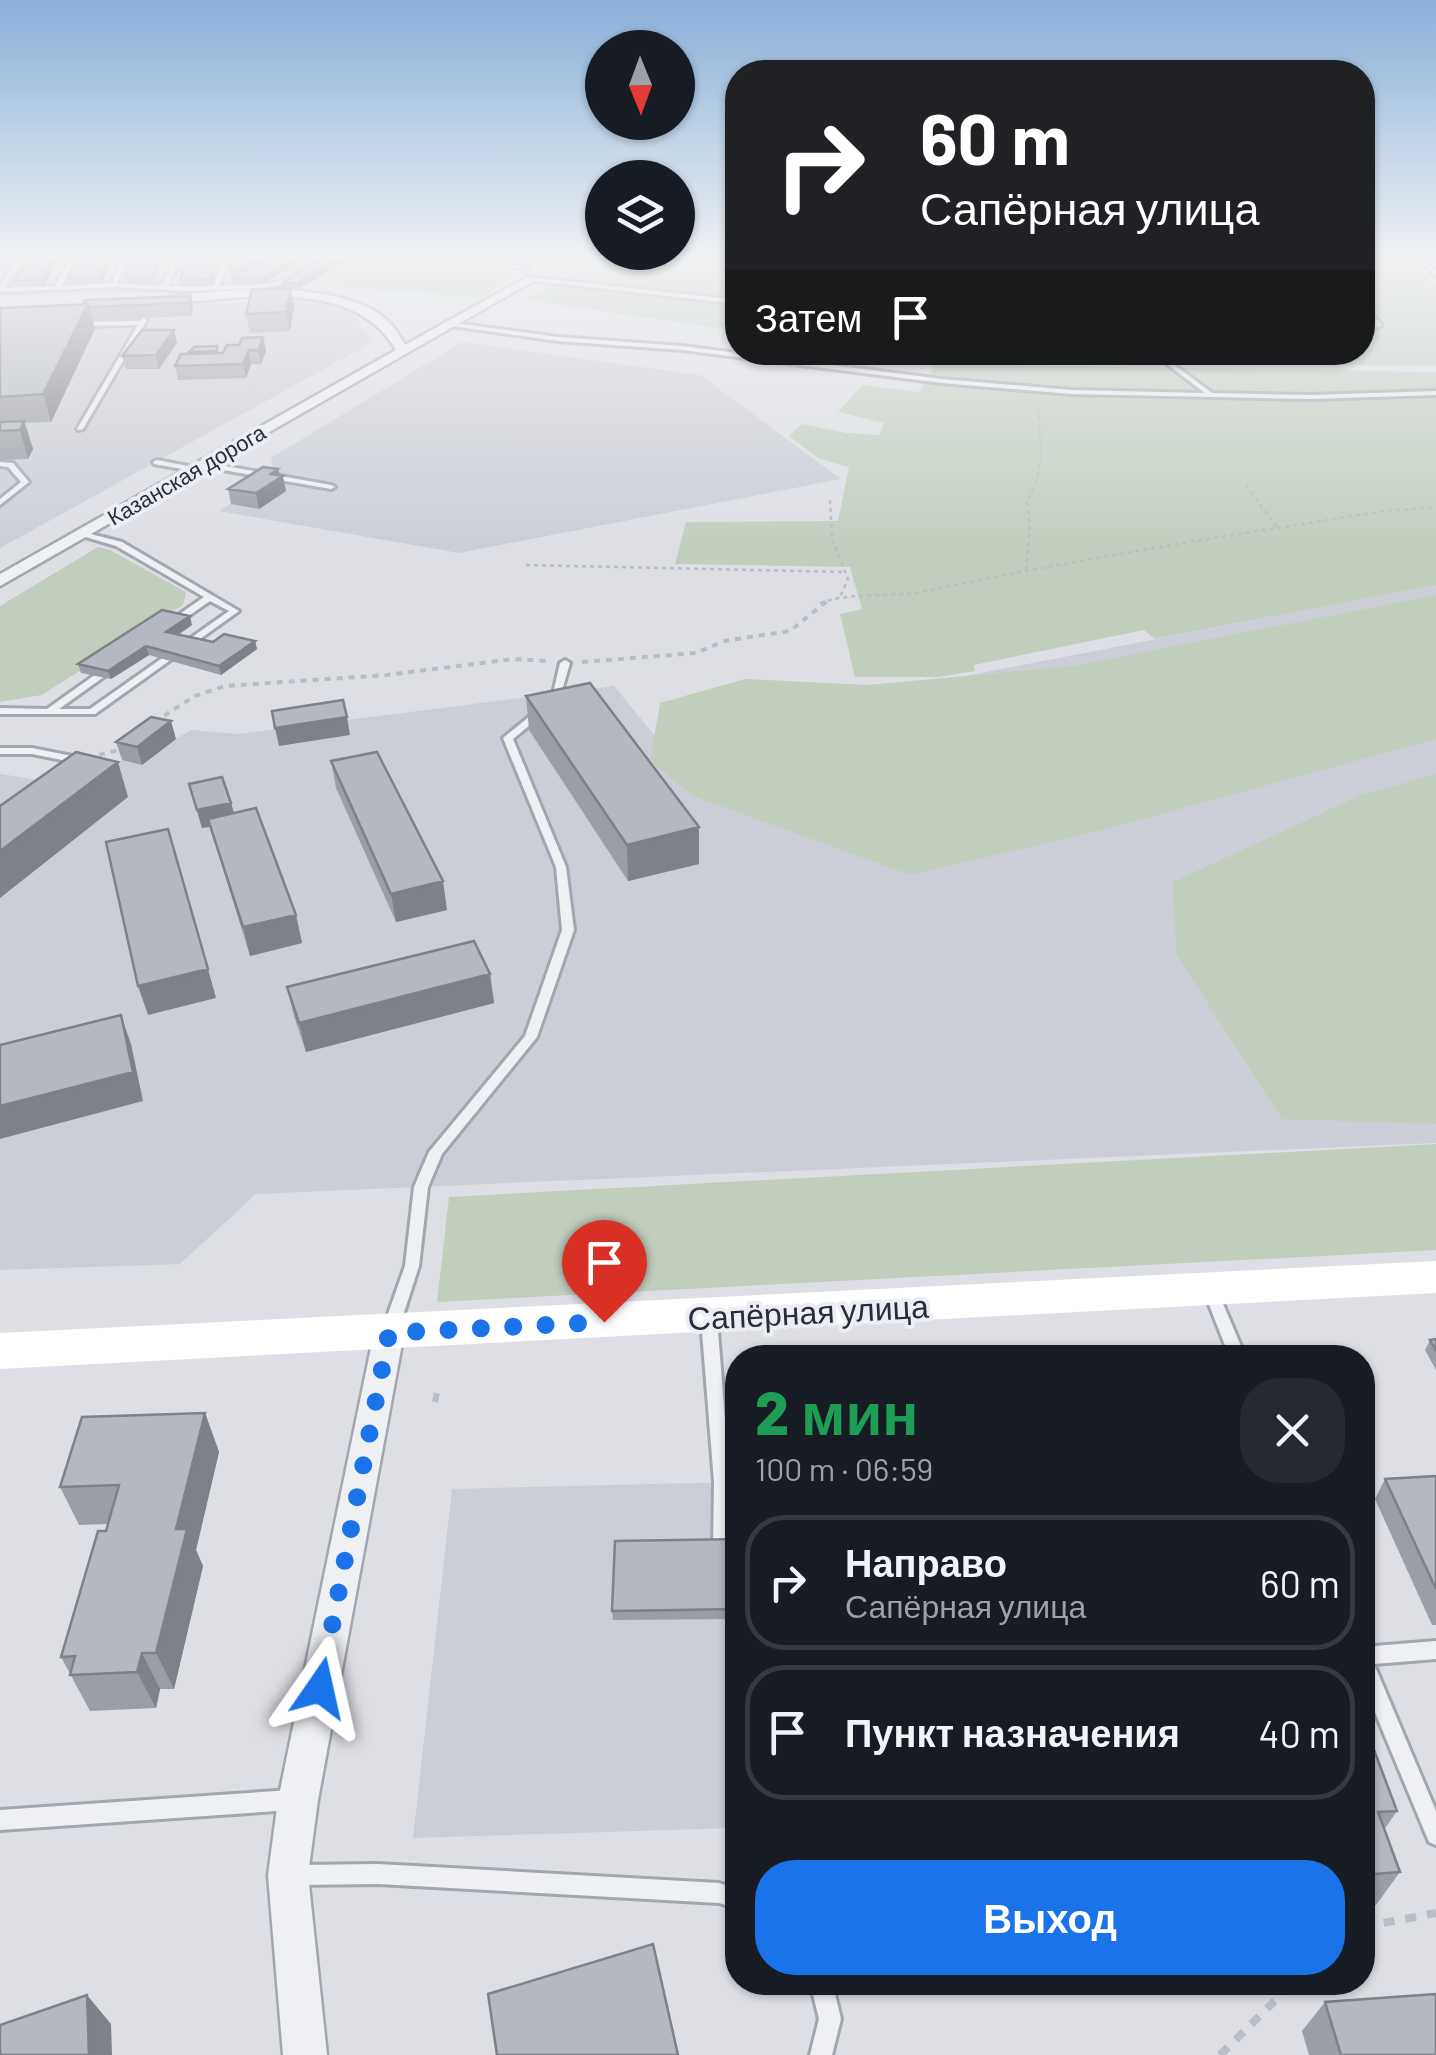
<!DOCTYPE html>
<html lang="ru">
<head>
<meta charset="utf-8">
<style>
  :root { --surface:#171b24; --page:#242831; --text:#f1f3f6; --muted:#9ea1a6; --line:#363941; --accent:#1a73e8 }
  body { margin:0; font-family:Barlow,sans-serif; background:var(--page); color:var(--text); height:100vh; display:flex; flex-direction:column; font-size:38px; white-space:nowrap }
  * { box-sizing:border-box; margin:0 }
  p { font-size:32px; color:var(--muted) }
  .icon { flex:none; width:55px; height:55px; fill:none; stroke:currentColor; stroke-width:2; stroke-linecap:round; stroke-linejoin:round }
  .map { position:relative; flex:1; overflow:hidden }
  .panel { position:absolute; left:725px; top:1345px; width:650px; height:650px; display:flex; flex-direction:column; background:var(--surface); border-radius:40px; box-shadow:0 2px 8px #0004 }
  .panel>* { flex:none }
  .banner { position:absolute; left:725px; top:60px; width:650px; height:305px; border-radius:40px; box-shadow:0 2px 8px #0004; background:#202124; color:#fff; overflow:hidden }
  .needle { width:65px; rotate:179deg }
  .fabs { position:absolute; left:585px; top:30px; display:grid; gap:20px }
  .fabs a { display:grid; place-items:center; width:110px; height:110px; border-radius:50%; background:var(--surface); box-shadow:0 2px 8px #0004; font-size:50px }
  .pin { position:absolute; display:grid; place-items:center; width:85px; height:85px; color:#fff; margin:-102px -42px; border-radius:50% 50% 50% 0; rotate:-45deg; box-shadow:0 0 10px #0007 }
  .pin .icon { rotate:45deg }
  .me { position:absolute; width:110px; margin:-55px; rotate:11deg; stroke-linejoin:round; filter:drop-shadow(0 0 8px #0008) }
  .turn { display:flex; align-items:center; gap:35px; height:210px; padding:0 30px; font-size:45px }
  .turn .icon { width:130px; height:130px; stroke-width:2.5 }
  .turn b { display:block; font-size:70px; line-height:85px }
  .then { display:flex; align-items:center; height:95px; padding:0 30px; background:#0003; gap:20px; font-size:38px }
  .round { display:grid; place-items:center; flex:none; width:105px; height:105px; border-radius:40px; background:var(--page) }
  .summary { display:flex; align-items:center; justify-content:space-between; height:170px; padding:0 30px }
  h1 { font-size:60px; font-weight:800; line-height:75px; color:#1e9e55 }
  .cta { display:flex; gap:20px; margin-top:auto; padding:20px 30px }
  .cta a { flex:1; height:115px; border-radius:40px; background:var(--accent); color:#fff; font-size:40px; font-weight:800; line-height:115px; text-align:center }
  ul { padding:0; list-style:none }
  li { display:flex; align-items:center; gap:30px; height:135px; margin:0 20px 15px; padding:0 10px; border:5px solid var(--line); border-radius:40px }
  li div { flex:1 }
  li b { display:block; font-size:38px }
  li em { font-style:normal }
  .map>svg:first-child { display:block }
  .built { fill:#cbced6 }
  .green { fill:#c1cebe }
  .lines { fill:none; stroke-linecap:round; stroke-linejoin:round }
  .lane-casing { stroke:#a3a6ae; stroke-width:6 }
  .street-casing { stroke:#a3a6ae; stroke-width:5 }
  .path-far3 { stroke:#bbbdc4; stroke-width:2.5; stroke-dasharray:4 4; stroke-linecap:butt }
  .path-far2 { stroke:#bbbdc4; stroke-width:4; stroke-dasharray:6 6; stroke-linecap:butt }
  .path-far1 { stroke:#bbbdc4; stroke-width:6; stroke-dasharray:9 9; stroke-linecap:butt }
  .path { stroke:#bbbdc4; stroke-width:8; stroke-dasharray:11 11; stroke-linecap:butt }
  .lane { fill:#eff0f4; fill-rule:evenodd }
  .street { fill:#eff0f4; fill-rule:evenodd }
  .secondary { fill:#fff; fill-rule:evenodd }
  .wall { fill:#9b9ea6 }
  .shaded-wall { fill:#7e8187 }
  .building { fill:#b4b8c1; stroke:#7e8187; stroke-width:2.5 }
  .route { stroke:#1a73e8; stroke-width:18; stroke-dasharray:0 32.4 }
  .labels { text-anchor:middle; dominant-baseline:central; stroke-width:8; stroke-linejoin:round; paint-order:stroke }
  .far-street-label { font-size:22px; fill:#282d3a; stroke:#eceef3 }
  .near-street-label { font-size:32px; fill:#282d3a; stroke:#eceef3 }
</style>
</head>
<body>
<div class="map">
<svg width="1436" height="2055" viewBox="0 0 1436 2055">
  <rect width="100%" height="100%" fill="#dddfe5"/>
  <path class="built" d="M0 257H351L299 289 0 297Z
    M309 300 351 311 373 342 0 548V314Z
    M462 342 700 375 841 479 459 553 219 511 274 477 271 458Z
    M1436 585V1143L256 1194 180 1264 0 1270V774L87 787 156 734 175 739 192 730 238 734 614 686 655 736Z
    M737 1482V1828L413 1838 452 1489Z"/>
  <path class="green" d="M351 257H527L503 284 482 297 307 285Z
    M564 257H737V331L526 300 595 261Z
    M1363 257H1405L1436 287V366L977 361 942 353 1362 352Z
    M938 360 987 365 1436 372V585L1155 639 1144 630 974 665 975 671 939 677H855L840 614 862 609 850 567 675 564 686 522 838 521 849 467 818 458 789 436 802 424 847 433 879 435 884 423 838 412 862 385 919 392Z
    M98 547 110 550 186 592 183 605 42 695 0 702V606Z
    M1436 595V739L1099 831 910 875 693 796 650 761 660 703 745 679 868 685 1073 666Z
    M1436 774V1124L1282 1119 1176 954 1173 882 1359 796Z
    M1436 1144V1250L437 1302 449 1197Z"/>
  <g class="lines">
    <g class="lane-casing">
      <path id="lane" d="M18 257H24L5 288 55 286 71 257H77L61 286 112 283 123 257H129L117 284 162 286 175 257H181L168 286H214L224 257H230L219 286 264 284 285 280 323 257H329L289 282 264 288 191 291 114 287 0 292V287Z
        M409 257H429L531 267 528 269Z
        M564 257H571L568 259Z
        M1415 257H1421L1436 271V276Z
        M529 277 738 300V304L527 280Z
        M1362 303 1381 324V326L1362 331V327L1375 324 1362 309Z
        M144 318 147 320 83 429 78 430 77 429 138 325 80 326 77 324 80 322 140 321Z
        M446 322 558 337 682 346 942 379 1071 390 1205 393 1163 361 1165 358 1212 393 1311 395 1436 391V395L1311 399 1071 394 942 383 682 350 558 341 444 325Z
        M157 460 193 467 197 469 193 471 154 464 153 462Z
        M0 462 13 463 29 482 0 505V499L21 482 8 467 0 466Z
        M203 462 331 485 335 487 331 489 200 466V462Z
        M79 531 122 542 239 611 95 714H0V708L47 709 106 667H112V671L59 709H90L229 611 210 601 177 624H171V620L204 597 116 546 79 535Z
        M565 660 570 663 559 701 513 739 566 867 574 930 537 1037 442 1154 428 1187 419 1266 399 1328 396 1332 391 1334 386 1332 383 1328 405 1266 414 1187 429 1152 525 1036 562 930 556 867 503 738 552 698 560 663Z
        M0 748H32L82 758 87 761 82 764 32 754H0Z
        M1211 1286 1216 1288 1218 1292 1246 1358H1230L1204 1292 1206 1288Z
        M709 1313 714 1315 717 1319 730 1482 731 1549 728 1555 722 1557 716 1555 713 1549 714 1482 701 1319 704 1315Z
        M1436 1641V1659L1374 1664 1436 1811V1845L1429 1842 1362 1681V1647Z
        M291 1790 298 1793 301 1800 298 1807 291 1810 0 1830V1810Z
        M378 1864 719 1883 738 1889V1909L719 1903 378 1884 295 1885 288 1882 285 1875 288 1868 295 1865Z
        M810 1982H832L841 2019 832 2055H810L819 2019Z"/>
    </g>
    <g class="street-casing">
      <path id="street" d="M529 276 533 281 0 586V574L396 350C352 273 235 300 161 304L157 299C215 289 313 281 367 307 385 315 396 328 405 345Z
        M389 1321 400 1324 404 1333 318 1800 308 1875 327 2055H283L268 1875 278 1800 374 1333 378 1324Z"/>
    </g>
    <path class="path-far3" d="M611 257 738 272
      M693 257 738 262
      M1246 485 1278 529
      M830 500 832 539 848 579 840 597
      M526 565 845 572
      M1026 570 1030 526 1027 502 1037 480 1041 455 1038 405
      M820 603C854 591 891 598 926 591 1078 559 1231 535 1385 511L1436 507"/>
    <path class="path-far2" d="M582 662 696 653 724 641 790 631 827 601
      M154 722 195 696 225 686 387 675 513 659 547 661
      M99 755 123 749"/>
    <path class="path-far1" d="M435 1402 438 1388"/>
    <path class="path" d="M1362 1927 1436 1913
      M1220 2055 1294 1982"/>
    <use href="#lane" class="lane"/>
    <use href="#street" class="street"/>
    <path class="secondary" d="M1436 1261V1293L0 1369V1333Z"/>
  </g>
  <path class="wall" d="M29 257H59L44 286 16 287 15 281Z
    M113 257 102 283 70 285 68 279Z
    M163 257 154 282 128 284 126 277Z
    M218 257 211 286 181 287 180 281Z
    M264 257 258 264 270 257 263 284 234 285 233 278 240 274H230L227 261Z
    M325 257H352L299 289 291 290 294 307 290 331 250 333 246 314 282 288 281 284Z
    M191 296 193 308 191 316 92 320 95 329 51 422 25 423 33 449 28 459 0 460V308L83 304Z
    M263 337 266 351 261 364H251L246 378 178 380 175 366 190 354 189 352 217 346 218 353H223L239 345Z
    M177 343 159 369H126L122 356Z
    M278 469 286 491 259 509 231 504 228 489Z
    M192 625 178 635 213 642 255 641 257 649 221 675 149 655 111 679 81 673 78 664Z
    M526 696 699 864 628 881 529 730Z
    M176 739 142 765 122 760 116 742Z
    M331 761 447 910 396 922 336 788Z
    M189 784 231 803 234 813 296 915 302 943 250 956 210 827 202 828Z
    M490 974 494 1003 306 1052 294 1016 287 987Z
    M1436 1339V1370L1425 1350 1430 1340Z
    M205 1413 219 1452 196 1550 203 1566 174 1689H160L156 1708 90 1711 61 1657 108 1524 79 1525 60 1487Z
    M1436 1476V1625H1432L1375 1499 1385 1479Z
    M738 1539V1619L613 1620 612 1611Z
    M1362 1718 1397 1811 1384 1830 1400 1872 1376 1905 1362 1906Z
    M1325 2002 1436 2055H1309L1302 2031Z"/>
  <path class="shaded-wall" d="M3 257H8L0 271V262Z
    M54 257H59L44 286 42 280Z
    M109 257H113L102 283 100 277Z
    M160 257H163L154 282 153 276Z
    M215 257H218L211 286 210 279Z
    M258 257H264L255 267 242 274 241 268Z
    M297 257H308L263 284 262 278Z
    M341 257H352L299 289 298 283Z
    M291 288 294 307 290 331 286 312Z
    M191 296 193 308 191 316 189 303Z
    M88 304 95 329 51 422 43 394Z
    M174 330 177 343 159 369 156 355Z
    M263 337 266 351 261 364 258 350Z
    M249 350 251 364 246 378 243 364Z
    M24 421 33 449 28 459 20 430Z
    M278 469 280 478 283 476 286 491 259 509 256 493 271 474Z
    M190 616 192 625 169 641 166 632Z
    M255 641 257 649 221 675 219 666Z
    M146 646 149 655 111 679 108 671Z
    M347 717 350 735 279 746 275 728Z
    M171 721 176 739 142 765 137 747Z
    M118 762 128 797 0 898V851Z
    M231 803 236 821 202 828 197 810Z
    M699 827V864L628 881 627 845Z
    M443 881 447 910 396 922 391 894Z
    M296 915 302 943 250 956 243 927Z
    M208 969 216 998 148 1015 138 986Z
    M490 974 494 1003 306 1052 299 1023Z
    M121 1015 131 1044 143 1101 0 1139V1106Z
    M205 1413 219 1452 196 1550 203 1566 174 1689 156 1653 176 1529Z
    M142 1653 160 1689 156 1708 137 1672Z
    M87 1995 111 2024 112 2055H89Z"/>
  <path class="building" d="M29 257H54L42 280 15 281Z
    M79 257H109L100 277 68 279Z
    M134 257H160L153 276 126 277Z
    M187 257H215L210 279 180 281Z
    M228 257H258L254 261 241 268H229L234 261H227Z
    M270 257H297L262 278H233Z
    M325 257H341L298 283 281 284Z
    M291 288 286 312 246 314 252 290Z
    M191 296 189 303 89 307 88 304H83L85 300Z
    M88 304 43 394 0 397V308Z
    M142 330H174L156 355 122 356Z
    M263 337 258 350H249L243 364 175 366 181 354 223 353 227 345H239L242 338Z
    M217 346V351L189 352 194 347Z
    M24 421 20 430 0 431V422Z
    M263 467 278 469 271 474 283 476 256 493 228 489Z
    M162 610 190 616 166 632 213 642 224 634 255 641 219 666 146 646 108 671 78 664Z
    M590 683 699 827 627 845 526 696Z
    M343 700 347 717 275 728 272 711Z
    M151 717 171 721 137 747 116 742Z
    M76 752 118 762 0 851V806Z
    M377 752 443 881 391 894 331 761Z
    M222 777 231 803 197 810 189 784Z
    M256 808 296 915 243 927 208 819Z
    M168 829 208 969 138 986 106 842Z
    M474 941 490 974 299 1023 287 987Z
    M121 1015 133 1072 0 1106V1045Z
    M1436 1339V1351L1430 1340Z
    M205 1413 176 1529H187L156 1653H142L137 1672 70 1675 75 1656 61 1657 98 1531H106L119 1485 60 1487 82 1417Z
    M1436 1476V1589L1385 1479Z
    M738 1539V1609L612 1611 615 1541Z
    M1362 1718 1397 1811 1378 1812 1400 1872 1362 1875Z
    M653 1944 678 2055H497L488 1994Z
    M1436 1994V2055H1341L1325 2002Z
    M87 1995 89 2055H0V2025Z"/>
  <linearGradient id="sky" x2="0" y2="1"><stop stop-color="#89b0d9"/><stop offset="0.47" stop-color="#f0f1f3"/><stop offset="1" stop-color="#f0f1f3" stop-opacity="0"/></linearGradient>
  <rect width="1436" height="545" fill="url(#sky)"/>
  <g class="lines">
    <path class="route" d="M320 1688 389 1333 604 1322"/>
  </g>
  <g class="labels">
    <g class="far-street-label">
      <text transform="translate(186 474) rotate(-30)">Казанская дорога</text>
    </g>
    <g class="near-street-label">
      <text transform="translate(808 1311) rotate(-3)">Сапёрная улица</text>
    </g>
  </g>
</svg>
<div class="fabs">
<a><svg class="needle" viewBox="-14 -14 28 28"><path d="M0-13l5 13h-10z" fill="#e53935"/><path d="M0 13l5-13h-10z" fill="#9ea1a6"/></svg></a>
<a><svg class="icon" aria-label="layers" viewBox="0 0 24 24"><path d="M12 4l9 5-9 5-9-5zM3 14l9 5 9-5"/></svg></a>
</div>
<div class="pin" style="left:604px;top:1322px;background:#d93025"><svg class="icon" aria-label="arrive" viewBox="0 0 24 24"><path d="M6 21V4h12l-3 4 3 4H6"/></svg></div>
<svg class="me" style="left:320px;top:1688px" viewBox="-20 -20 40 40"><path d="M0-17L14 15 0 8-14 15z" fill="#1a73e8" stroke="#fff" stroke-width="4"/></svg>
<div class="banner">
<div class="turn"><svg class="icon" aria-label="right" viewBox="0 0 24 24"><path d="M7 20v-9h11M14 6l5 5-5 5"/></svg><div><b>60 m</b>Сапёрная улица</div></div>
<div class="then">Затем<svg class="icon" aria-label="arrive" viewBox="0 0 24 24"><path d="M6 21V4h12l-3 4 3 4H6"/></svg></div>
</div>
<section class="panel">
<div class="summary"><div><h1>2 мин</h1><p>100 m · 06:59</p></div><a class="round"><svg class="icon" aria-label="close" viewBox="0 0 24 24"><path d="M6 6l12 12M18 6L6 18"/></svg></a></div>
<ul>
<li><svg class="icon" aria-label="right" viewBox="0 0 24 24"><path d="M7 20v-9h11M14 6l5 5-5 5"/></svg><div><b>Направо</b><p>Сапёрная улица</p></div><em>60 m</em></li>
<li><svg class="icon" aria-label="arrive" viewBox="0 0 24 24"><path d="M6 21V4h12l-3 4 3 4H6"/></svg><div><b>Пункт назначения</b></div><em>40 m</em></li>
</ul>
<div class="cta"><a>Выход</a></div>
</section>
</div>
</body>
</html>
